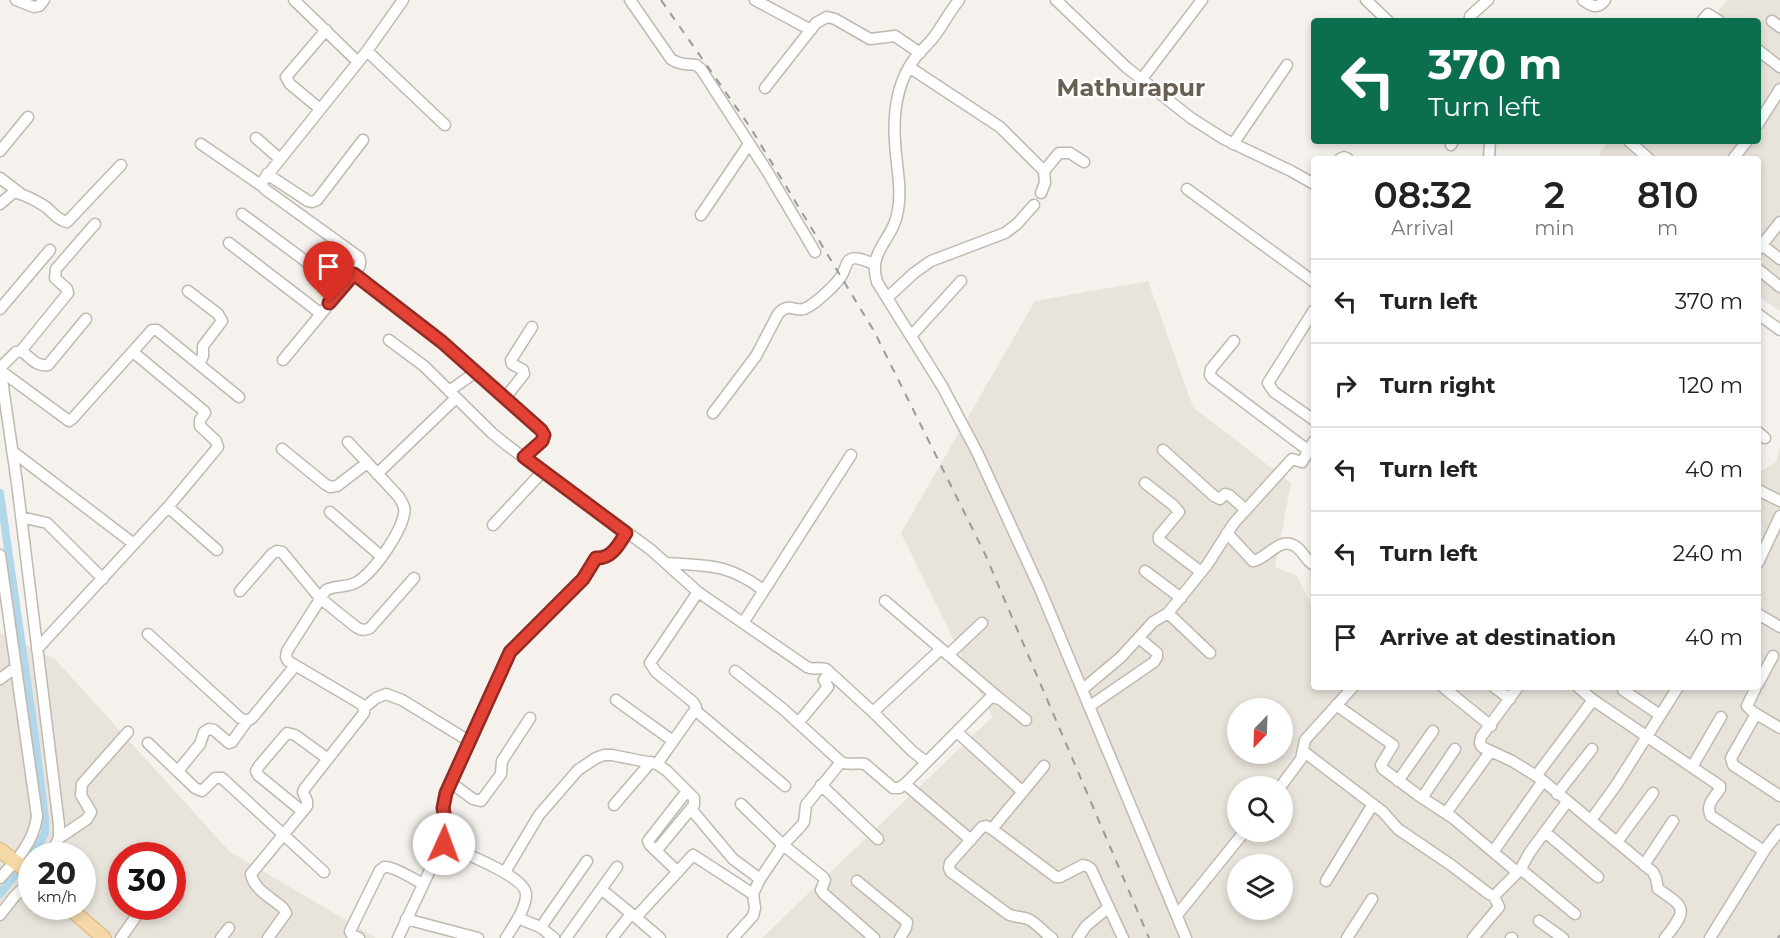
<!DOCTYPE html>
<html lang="en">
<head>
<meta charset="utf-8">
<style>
  :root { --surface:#fff; --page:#f2f2f2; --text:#222; --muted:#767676; --line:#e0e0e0 }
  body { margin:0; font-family:Montserrat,sans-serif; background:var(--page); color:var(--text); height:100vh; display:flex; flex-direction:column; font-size:22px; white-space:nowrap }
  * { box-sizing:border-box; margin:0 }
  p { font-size:20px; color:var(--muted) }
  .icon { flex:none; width:33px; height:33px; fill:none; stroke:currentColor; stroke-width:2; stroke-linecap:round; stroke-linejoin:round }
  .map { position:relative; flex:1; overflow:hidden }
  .drawer { position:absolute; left:1311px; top:156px; width:450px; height:534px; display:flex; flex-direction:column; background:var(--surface); border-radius:6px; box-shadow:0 3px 9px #0003 }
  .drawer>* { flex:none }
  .guide { position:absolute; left:1311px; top:18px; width:450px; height:126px; border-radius:6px; box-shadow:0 3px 9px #0003; background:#0b6e4f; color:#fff; overflow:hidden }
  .needle { width:39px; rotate:203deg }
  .fabs { position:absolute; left:1227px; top:698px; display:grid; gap:12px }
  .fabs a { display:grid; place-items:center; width:66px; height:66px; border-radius:50%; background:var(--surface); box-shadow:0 3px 9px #0003; font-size:30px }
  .speed { position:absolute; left:18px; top:842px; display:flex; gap:12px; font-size:30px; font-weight:700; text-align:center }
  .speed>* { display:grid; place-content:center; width:78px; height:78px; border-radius:50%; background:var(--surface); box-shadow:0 3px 9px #0003; line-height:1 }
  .speed small { font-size:15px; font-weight:400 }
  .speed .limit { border:9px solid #d22; background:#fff; color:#111 }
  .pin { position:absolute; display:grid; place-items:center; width:51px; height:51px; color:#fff; margin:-62px -26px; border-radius:50% 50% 50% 0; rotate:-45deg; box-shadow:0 0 6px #0007 }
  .pin .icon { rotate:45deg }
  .me { position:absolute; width:66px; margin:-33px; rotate:2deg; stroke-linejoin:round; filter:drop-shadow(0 0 4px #0008) }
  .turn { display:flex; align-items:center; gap:21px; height:126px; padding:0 18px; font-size:27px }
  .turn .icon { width:78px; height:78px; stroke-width:2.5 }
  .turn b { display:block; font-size:42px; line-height:51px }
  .eta { display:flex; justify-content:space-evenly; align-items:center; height:102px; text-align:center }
  .eta b { font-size:36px; font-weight:600; line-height:42px }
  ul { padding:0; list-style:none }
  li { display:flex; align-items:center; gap:18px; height:84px; padding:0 18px; border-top:2px solid var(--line) }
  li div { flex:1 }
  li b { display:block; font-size:22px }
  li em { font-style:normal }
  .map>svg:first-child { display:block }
  .residential { fill:#e8e3db; fill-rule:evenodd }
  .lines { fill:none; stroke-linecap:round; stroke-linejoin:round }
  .canal { stroke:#b1d7ea; stroke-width:8 }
  .minor-casing { stroke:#bfb9b0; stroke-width:13 }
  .major-casing { stroke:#d8b377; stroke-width:16 }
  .minor { stroke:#fff; stroke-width:10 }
  .major { stroke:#f4d8a7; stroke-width:14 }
  .rail { stroke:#9a9a9a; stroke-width:2; stroke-dasharray:8 8; stroke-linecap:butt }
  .route-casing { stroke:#942b22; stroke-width:15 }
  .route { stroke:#e34235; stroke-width:10 }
  .labels { text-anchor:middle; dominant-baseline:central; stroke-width:4.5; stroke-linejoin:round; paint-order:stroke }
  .district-label { font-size:24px; font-weight:bold; fill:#6a5f53; stroke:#fff }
</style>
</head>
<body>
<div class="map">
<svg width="1780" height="938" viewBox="0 0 1780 938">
  <rect width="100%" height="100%" fill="#f5f2ed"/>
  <path class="residential" d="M1727 0H1780V311L1758 296V159H1599L1600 152 1609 141H1758V21H1710Z
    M1148 281 1193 407 1291 483 1275 567 1297 576 1314 610V687H1758V473L1776 462 1780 447V938H762L992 717 901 533 1035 301ZM1238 708H1282V753H1238ZM1238 786H1282V831H1238ZM1238 864H1282V909H1238Z
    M0 633 55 659 229 851 376 938H0ZM32 855H82V906H32ZM122 855H172V906H122Z"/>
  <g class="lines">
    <path class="canal" d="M0 493 34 730 45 819V833L39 844 0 894"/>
    <g class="minor-casing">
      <path id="minor" d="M16 0 34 7 39 6 44 0
        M294 0 358 62
        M630 0 671 59C680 65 686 64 696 65L701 69 767 171 815 252
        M755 0 811 30
        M959 0C950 11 944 23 936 34 930 43 921 50 915 58 897 82 893 113 895 142 896 164 902 188 898 210 894 240 867 250 877 282L942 386 977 452 1040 589 1186 938
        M1056 0 1126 67 1191 118 1224 139 1291 171 1314 184
        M1366 0 1388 21
        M1583 0C1591 6 1598 10 1605 0
        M1470 21V16L1488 0
        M1702 21 1708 14 1719 21
        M1772 21 1780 27
        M1758 50 1780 67
        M367 51 445 125
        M909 67 1000 127 1044 171
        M1141 80 1202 0
        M765 88 816 23 827 17 835 19 870 39 895 36 920 53
        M320 109 290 84 286 77 326 30
        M1758 124 1780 89
        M256 138 280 159
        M1629 141 1649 159
        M201 144 262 186
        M1233 144 1287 65
        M1451 145 1453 141
        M0 151 28 117
        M1340 159 1344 157 1348 159
        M1489 159 1490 141
        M1733 159 1747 141
        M267 174 308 201 312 202 317 200 363 140
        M0 178 21 194
        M1187 189 1314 282
        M1041 193 1045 183 1044 171 1059 153H1070L1084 162
        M0 204 14 192C25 195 37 201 46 207 53 213 58 220 67 222L121 165
        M242 214 342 288
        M701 215 749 144
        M229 243 320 313
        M1762 245 1780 259
        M1758 250 1780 222
        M1758 269 1780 287
        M354 274 442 342 541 430 544 435 542 441 524 457
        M188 291 218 314 222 321 203 346V356L199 364
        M887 298 914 273 931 261 1005 233 1017 224 1034 205
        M0 309 50 250
        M1314 310 1268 383 1274 392 1314 420
        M1758 314 1780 330
        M911 336 961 281
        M389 340 424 366 492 433 508 446 650 549 698 592 807 667C813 670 819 667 826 669L873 712 912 751 926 762
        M1234 341 1211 369 1210 375 1212 378 1309 451
        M21 351 68 293 67 289 55 278 56 269 95 224
        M283 360 354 274C359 268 362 264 359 257L266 190 262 186V182L367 51 403 0
        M0 366 17 483 59 825V838L50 855
        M0 368 16 352 21 351C30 356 35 367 48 365L86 319
        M1 371 69 421 73 418 152 330H157L239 397
        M449 391 476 372
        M505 398 524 374 523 370 512 364 511 360 532 327
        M713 413 756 356 778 314C790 300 796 315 808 307 817 302 837 284 842 275 845 270 846 261 851 259 857 256 868 262 874 264
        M1758 432 1765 438
        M282 449 325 484 330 487 337 486 367 463
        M1163 450 1214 496 1220 499 1225 494 1229 495 1246 510
        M12 451 134 544
        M377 474 456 398
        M1145 483 1173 505 1179 512 1159 536V540L1201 572
        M1758 490 1780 501
        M168 507 217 550
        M330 512 382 557
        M21 517 47 523 103 579
        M493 525 543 471
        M1227 533 1253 561C1267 559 1278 538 1293 545 1303 549 1305 561 1314 565
        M0 555 37 816C34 842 17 860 0 878
        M666 563C707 566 728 563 763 590
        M1758 563 1780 516
        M1145 571 1181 598
        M240 591 272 554 277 551 282 552 320 598 356 627C361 630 364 631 370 628L414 578
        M885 601 1000 699
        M1168 613 1210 653
        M1758 614 1780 627
        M743 623 851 455
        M148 634 240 718 247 721 252 718 295 666
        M37 649 168 507 218 447 216 441 200 426V420L205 413 204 411 133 352
        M948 655 982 623
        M735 671 783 709 841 762C850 766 856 762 865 764L893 788H899L905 784 991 697 1000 699 1026 720
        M0 679 15 668
        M1758 684 1773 656
        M1443 687 1491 726
        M1494 687 1510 699
        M1518 687 1481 737 1480 743 1482 747 1512 761 1541 779 1653 872 1656 878 1658 889C1686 908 1688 909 1665 938
        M1578 687 1593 700 1720 786V789C1714 798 1705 805 1711 816L1764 851
        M1756 687 1747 706 1753 712 1780 728
        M1083 689 1121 657 1153 622 1168 613 1207 565 1234 523 1292 459 1302 462 1314 441
        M1623 690 1660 715
        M616 700 673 741
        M1336 705 1393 745 1381 765 1383 769 1418 795 1453 818 1517 872
        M1090 706 1154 662 1157 657V653L1139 638
        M364 708 376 698 386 694 402 700 469 741
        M695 710 785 786
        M873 712 941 649
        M1756 714 1731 758 1733 765 1780 796
        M798 723 828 687 824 680 830 673
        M957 732 1023 792
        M148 743 195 788 202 791 215 778H222L324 872
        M1303 751 1383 812 1398 829 1451 865 1489 894 1494 896 1520 870 1523 871 1575 914
        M657 764 695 710 696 707 693 702 656 672 650 663 698 592
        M1692 767 1721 717
        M178 771 200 744 204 732 209 729 214 730 229 743 232 742 247 721
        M1536 776 1593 700
        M1398 781 1433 731
        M450 782 473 799 481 801 501 774 502 761 530 718
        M905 784 971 840
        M821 785 878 839
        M1281 786 1301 759 1305 740 1353 687
        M1557 794 1592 749
        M1422 798 1455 749
        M741 804 783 845 823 877 825 880 821 890 824 894 874 938
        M614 805 651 762
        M691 809 733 859 760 879
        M302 811 258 775 256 771 259 766 287 733 295 735 328 759
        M1446 813 1490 752
        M1591 820 1617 784 1678 687
        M992 829 1044 766
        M1545 832 1598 877
        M59 838 87 819 91 812 81 795 82 784 128 732
        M1617 842 1653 793
        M444 844C460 852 527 876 526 895 526 909 513 926 506 938
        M1493 852 1543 781
        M1644 865 1673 821
        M1520 870 1530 852 1567 802
        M505 872 539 815 578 770 596 758 604 755H612L657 764 667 771 694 798V805L656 851
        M678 872 650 845 648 841 687 791
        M857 881 907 922 906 928 900 938
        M1326 881 1373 804
        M601 889 639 920
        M172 899 178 895
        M0 915 14 897 32 879
        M1177 915 1245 831
        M518 918 540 927 543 924 587 861
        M406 919 478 938
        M1539 921 1563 938
        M540 927 554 938
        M121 938 139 912 161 908 164 906
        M221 938 229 928
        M268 938 286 913 283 908C272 898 254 890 251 874L307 806V801L303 792 305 788 364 713V708L361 704 288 661 286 657 287 651 326 590C336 585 347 588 357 582 374 572 400 534 404 514 406 507 402 503 399 497L348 442
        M359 938 352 935 350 931 380 870C382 869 383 868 384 867 391 865 416 880 423 884
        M398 938 446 836C448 821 441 808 445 793L510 652 583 579 596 558C612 559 619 544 626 533
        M566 938 617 867
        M612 938 631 914
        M660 938 639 920 638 915 693 855 753 894
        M733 938 753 916 755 908 753 894 760 879 783 845 801 826 804 822 806 805 841 762
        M1052 938C1044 933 1037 923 1028 919 1021 916 1015 918 1008 914L951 872 949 868 950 863 982 827 986 826 992 829 1056 877H1060L1083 865 1087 866 1091 869 1123 938
        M1078 938 1086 926 1109 907
        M1347 938 1372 899
        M1473 938 1499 907 1494 896
        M1511 938H1512
        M1710 938 1766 848 1780 830"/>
    </g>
    <g class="major-casing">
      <path id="major" d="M0 850 32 875
        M67 906 104 938"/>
    </g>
    <use href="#minor" class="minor"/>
    <use href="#major" class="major"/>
    <path class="rail" d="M661 0 750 127 874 331 985 554 1149 938
      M1778 938 1780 935"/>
  </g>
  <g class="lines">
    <g class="route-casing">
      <path id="route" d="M329 303 354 274 442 342 541 430 544 435 542 441 524 457 626 533C619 544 612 559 596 558L583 579 510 652 446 793 443 808 447 828 444 844"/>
    </g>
    <use href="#route" class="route"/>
  </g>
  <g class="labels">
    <g class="district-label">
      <text x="1131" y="87">Mathurapur</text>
    </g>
  </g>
</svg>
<div class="fabs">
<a><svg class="needle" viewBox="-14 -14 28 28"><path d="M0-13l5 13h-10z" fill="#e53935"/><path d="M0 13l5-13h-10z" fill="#767676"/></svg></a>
<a><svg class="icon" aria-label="search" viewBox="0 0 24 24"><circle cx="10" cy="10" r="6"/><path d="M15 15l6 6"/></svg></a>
<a><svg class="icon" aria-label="layers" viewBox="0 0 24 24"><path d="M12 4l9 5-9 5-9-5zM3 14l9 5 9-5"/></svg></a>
</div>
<div class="speed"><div>20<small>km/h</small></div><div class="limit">30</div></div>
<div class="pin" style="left:329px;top:303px;background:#d93025"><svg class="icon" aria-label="arrive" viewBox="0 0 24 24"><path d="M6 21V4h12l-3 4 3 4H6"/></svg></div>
<svg class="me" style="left:444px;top:844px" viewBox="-20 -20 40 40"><circle r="19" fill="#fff"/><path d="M0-13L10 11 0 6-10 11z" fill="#e34235"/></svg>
<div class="guide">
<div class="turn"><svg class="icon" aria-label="left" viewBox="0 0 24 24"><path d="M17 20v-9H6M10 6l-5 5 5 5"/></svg><div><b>370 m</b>Turn left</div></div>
</div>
<section class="drawer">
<div class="eta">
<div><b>08:32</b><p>Arrival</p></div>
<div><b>2</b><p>min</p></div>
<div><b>810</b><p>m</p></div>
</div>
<ul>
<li><svg class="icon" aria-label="left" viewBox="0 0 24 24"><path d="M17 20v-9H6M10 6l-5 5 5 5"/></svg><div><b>Turn left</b></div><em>370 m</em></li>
<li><svg class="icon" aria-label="right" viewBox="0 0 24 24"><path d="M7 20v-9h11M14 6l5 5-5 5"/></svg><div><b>Turn right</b></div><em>120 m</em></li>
<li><svg class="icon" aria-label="left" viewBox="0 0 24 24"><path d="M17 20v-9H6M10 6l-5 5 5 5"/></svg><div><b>Turn left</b></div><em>40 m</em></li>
<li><svg class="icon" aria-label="left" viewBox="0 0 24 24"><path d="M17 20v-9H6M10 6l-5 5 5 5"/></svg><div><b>Turn left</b></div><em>240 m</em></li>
<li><svg class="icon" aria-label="arrive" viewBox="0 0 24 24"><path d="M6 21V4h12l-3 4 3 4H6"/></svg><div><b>Arrive at destination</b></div><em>40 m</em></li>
</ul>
</section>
</div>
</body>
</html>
